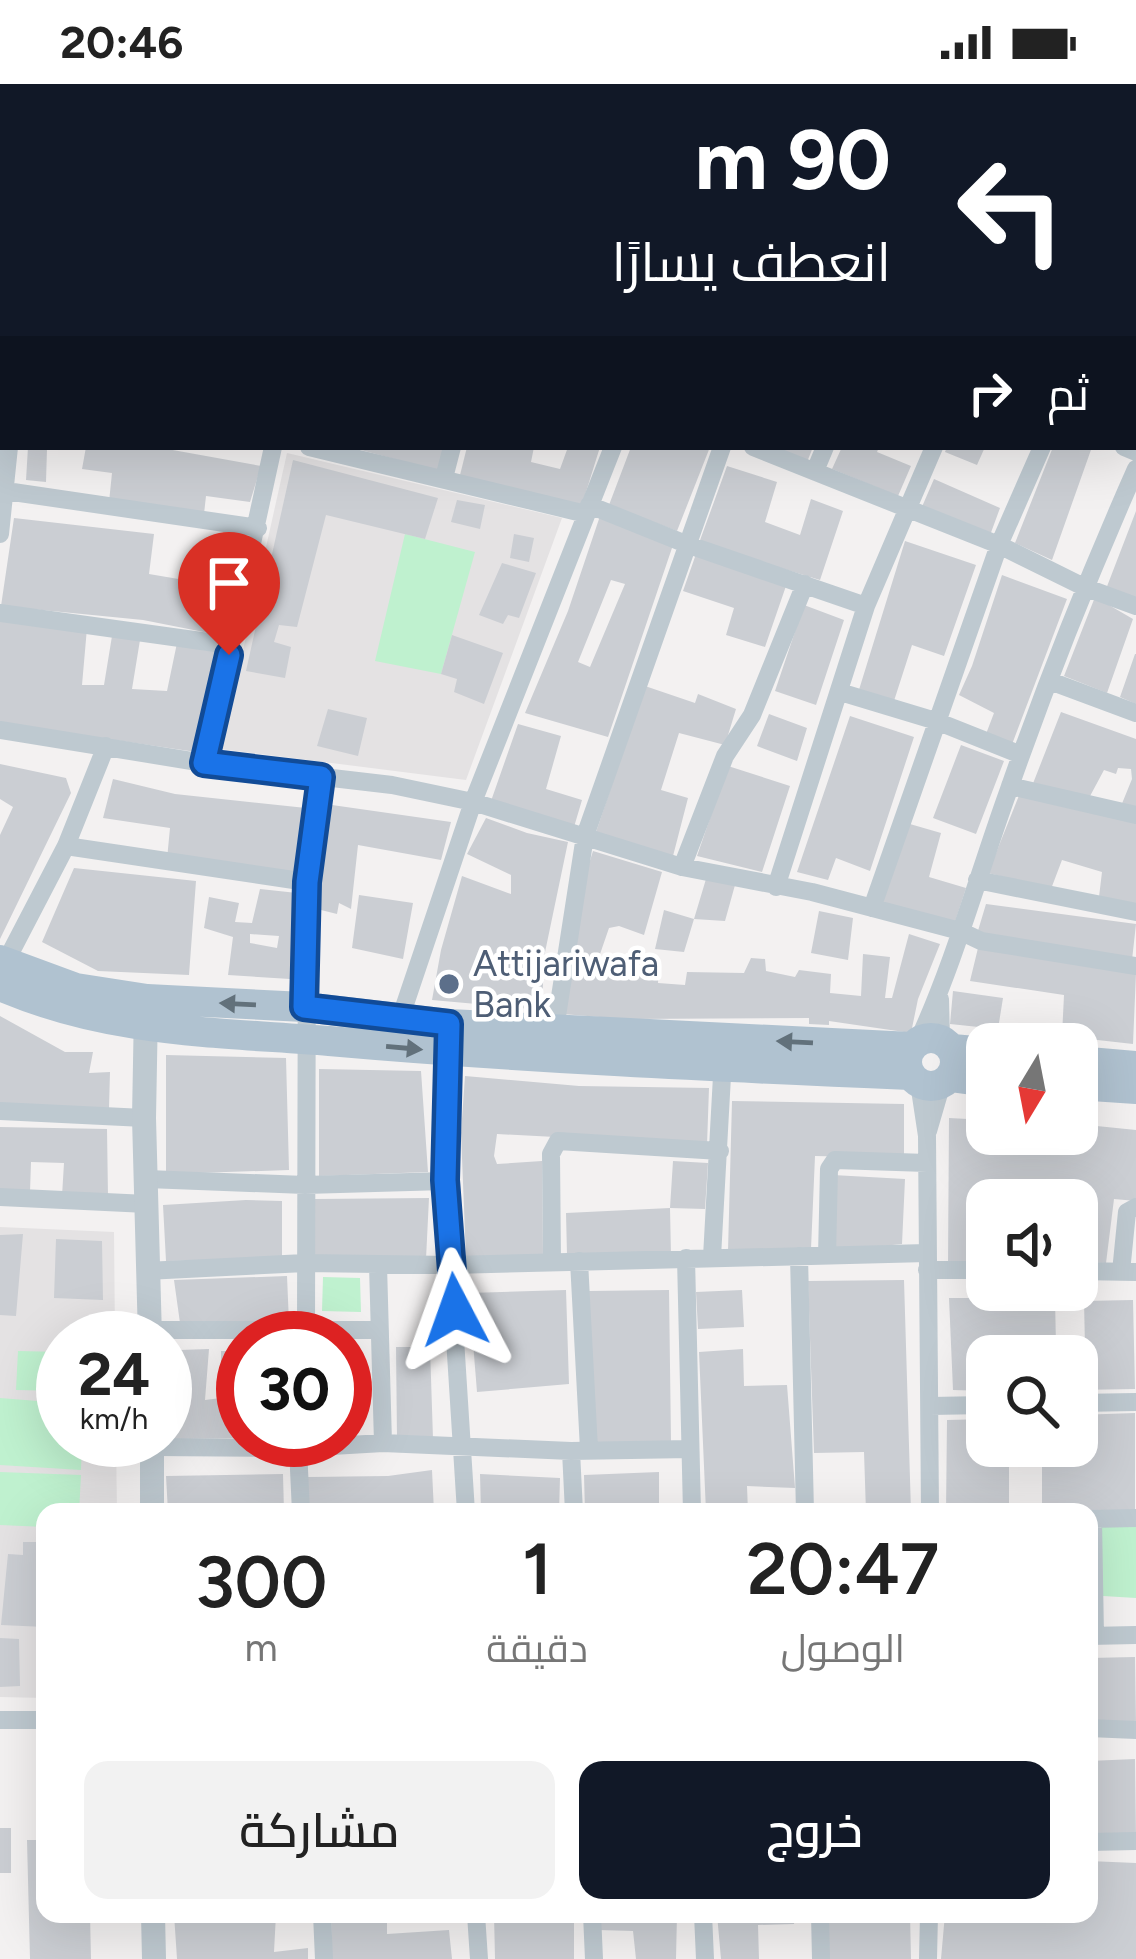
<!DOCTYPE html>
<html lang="ar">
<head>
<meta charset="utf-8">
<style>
  :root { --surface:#fff; --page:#f2f2f2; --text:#222; --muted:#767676; --accent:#111827 }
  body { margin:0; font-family:Figtree,Cairo,sans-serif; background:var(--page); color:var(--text); direction:rtl; height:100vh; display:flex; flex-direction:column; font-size:45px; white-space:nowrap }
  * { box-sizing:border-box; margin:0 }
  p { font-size:39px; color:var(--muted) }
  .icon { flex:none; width:66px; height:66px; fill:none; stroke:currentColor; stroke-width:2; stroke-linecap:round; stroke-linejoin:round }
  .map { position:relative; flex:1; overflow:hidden; direction:ltr }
  .details { position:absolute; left:36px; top:1419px; width:1062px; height:420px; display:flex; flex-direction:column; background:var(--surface); border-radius:24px; box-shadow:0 12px 48px #0002; direction:rtl }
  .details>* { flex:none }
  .banner { position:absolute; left:0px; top:0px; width:1137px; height:366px; box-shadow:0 12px 48px #0002; direction:rtl; background:#111827; color:#fff; overflow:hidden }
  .needle { width:78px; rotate:190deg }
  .buttons { position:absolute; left:966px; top:939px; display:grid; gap:24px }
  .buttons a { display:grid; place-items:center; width:132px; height:132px; border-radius:24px; background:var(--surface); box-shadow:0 12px 48px #0002; font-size:60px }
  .speed { position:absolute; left:36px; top:1227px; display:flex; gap:24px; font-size:60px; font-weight:700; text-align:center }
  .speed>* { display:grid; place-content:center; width:156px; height:156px; border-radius:50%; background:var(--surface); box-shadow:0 12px 48px #0002; line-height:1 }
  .speed small { font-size:30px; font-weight:400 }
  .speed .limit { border:18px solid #d22; background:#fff; color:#111 }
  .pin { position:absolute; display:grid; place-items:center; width:102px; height:102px; color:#fff; margin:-123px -51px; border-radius:50% 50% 50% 0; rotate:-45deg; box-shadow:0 0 12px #0007 }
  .pin .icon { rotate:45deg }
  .me { position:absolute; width:132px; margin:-66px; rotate:356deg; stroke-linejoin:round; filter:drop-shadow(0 0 9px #0008) }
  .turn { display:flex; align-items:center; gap:42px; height:252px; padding:0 48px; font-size:54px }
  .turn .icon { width:156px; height:156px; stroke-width:2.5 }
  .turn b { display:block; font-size:84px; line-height:102px }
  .then { display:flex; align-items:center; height:114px; padding:0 48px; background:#0003; gap:24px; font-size:45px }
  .eta { display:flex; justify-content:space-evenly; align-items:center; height:204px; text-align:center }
  .eta b { font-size:72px; font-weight:600; line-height:84px }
  .cta { display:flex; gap:24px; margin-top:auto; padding:24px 48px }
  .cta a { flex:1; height:138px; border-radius:24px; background:var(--accent); color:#fff; font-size:48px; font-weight:600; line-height:138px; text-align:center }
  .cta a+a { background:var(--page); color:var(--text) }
  .status { display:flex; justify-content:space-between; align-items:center; height:84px; padding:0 60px; background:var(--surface); direction:ltr }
  .status svg { height:33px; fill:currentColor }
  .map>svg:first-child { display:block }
  .education { fill:#e4e2e3 }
  .green { fill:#bff1cf }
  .building { fill:#cbced3; fill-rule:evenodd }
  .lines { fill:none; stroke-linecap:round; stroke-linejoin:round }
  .minor { stroke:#bec9d0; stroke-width:18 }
  .tertiary { stroke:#bec9d0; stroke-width:24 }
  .primary { stroke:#b0c2d0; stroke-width:30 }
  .oneway { fill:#62717b }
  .route-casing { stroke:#114b97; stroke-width:30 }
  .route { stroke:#1a73e8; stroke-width:21 }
  .service-dot { fill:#5c6f8a; stroke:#fff; stroke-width:4.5 }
  .labels { text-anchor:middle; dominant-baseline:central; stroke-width:9; stroke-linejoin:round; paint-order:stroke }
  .service-label { font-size:36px; fill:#4e5e75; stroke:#fff; text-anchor:start }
</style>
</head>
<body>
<div class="status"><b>20:46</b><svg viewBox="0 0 49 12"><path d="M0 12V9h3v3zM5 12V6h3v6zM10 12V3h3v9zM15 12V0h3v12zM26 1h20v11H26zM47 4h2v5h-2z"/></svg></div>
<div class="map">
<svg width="1136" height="1875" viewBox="0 0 1136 1875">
  <rect width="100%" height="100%" fill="#f3f1f1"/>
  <path class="education" d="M287 369 562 434 466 696 221 665Z
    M0 1143 114 1148 115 1254H63V1356H116L117 1428H45V1614L0 1613Z"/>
  <path class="green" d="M405 450 475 468 441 590 375 577Z
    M323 1193 360 1194 361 1228 322 1227Z
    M18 1267 63 1268V1307L16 1306Z
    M0 1314 63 1319V1356H82L81 1386 0 1381Z
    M0 1388 81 1391 79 1428H45V1443L0 1441Z
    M1136 1442V1514L1103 1512 1101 1443Z"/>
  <path class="building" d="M28 363 47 365 46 398 26 396Z
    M86 363H156L261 382 250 418 206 412 204 430 109 418 112 389 82 385Z
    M350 363H445L439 387Z
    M467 363H534L531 378 560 385 568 363H600L581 424 460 391Z
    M631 363H710L677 447 609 421Z
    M770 363H813L807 378Z
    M842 363H879L877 368 911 382 898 412 832 385Z
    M947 363H985L977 381 945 368Z
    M1053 363H1092L1052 476 1015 459Z
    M293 376 438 414 425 455 326 431 297 543 279 541 274 558 291 563 285 594 246 587Z
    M727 382 777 398 765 438 800 451 811 415 843 427 820 496 699 459Z
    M934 395 1000 424 989 454 921 425Z
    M457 416 485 421 480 445 451 438Z
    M1136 427V516L1106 505Z
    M600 432 673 461 608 653 525 629 568 527ZM611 496 625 500 590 583 578 578Z
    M14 434 154 450 149 490 202 499 209 457 243 464 224 552 143 536 1 522Z
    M514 450 534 454 529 478 510 474Z
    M905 457 976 481 944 572 912 561 893 620 858 609Z
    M696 470 786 502 765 563 726 551 734 524 683 507Z
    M502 479 536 489 519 534 508 531 503 540 479 531Z
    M1002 491 1067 515 1011 663 986 650 994 629 959 611 972 582Z
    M1095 513 1133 535 1107 609 1064 592Z
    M804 521 844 536 816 621 775 607Z
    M0 533 87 544 82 601H104L112 552 140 556 132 605 167 607 177 559 216 567 196 668 0 639Z
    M452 551 503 569 484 620 454 608 457 595 441 590Z
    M1135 570H1136V620L1120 613Z
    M645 602 695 619 698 610 736 625 725 661 679 649 661 706 688 714 673 772 596 748Z
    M328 625 367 634 358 672 317 662Z
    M1061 628 1136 655V726L1121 722 1132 695 1131 685 1118 684 1116 690 1104 686 1089 714 1032 702Z
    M769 630 807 644 797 677 757 662Z
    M850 632 914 653 870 787 836 774 828 796 797 788Z
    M518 640 561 652 546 705 582 716 574 743 491 717Z
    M961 661 1004 677 976 750 933 734Z
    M0 680 66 694 71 709 0 855V751L13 723 0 715Z
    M728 682 790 702 762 788 697 772Z
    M113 695 175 710 306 724 297 793 167 775 170 744 103 734Z
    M1020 709 1136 737V821L1099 813 1102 788 1062 776 1051 805 988 789Z
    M332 721 451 738 441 776 358 761 351 825 339 819 337 830 317 825Z
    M486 734 527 749 568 758 544 873 542 926 432 916 441 866 462 792 511 810V791L467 770Z
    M903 738 941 749 929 793 966 804 955 838 882 819Z
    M593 767 662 788 644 851 619 842 609 844 599 873 659 880 658 899 685 901 687 888 744 889 751 874 765 875 766 887 795 893 799 886 831 890 830 909 861 912 863 870 890 873 885 914H892L909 850 940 860 918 915 911 949 829 937V941L809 940V934L626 935 562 930 583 799Z
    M74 784 196 797 189 891 98 887 42 858Z
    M706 795 735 801 725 837 694 835Z
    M260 805 297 809 290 895 228 891 233 853 204 844 209 813 239 819 235 838 252 839ZM250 850 279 852 277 864 250 859Z
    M359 811 413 819 403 875 352 864Z
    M986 820 1136 840 1132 876 977 850Z
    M664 826 694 835 684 868 655 865Z
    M819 827 853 834 848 876 811 869Z
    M978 864 1136 889 1133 960 1062 952 1064 911 970 897Z
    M953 907 1003 914 998 945 950 940Z
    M0 932 65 968H93L89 989 110 988 109 1024 0 1020Z
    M166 971 286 974 289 1086 166 1090Z
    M319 985 421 987 428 1088 319 1092Z
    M465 992 579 1002 709 1004 707 1061 497 1050 494 1072 497 1080 542 1077 543 1173 466 1174 461 1049Z
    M732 1017 904 1020V1074L815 1072 811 1165 728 1167Z
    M949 1034 987 1036V1050H1077V1040L1136 1046V1117L1114 1115 1106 1179 1077 1178V1116H987V1179H948Z
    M0 1043 107 1045 108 1113 62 1112 64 1079 31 1078 30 1108H0Z
    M673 1077 708 1079 705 1125 670 1124Z
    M833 1091 905 1095 902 1160 833 1167Z
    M429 1114 426 1175 314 1174 315 1115Z
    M246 1116 282 1117V1175L166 1177 163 1121Z
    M670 1124 671 1172 567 1171 566 1129Z
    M23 1150 16 1232 0 1231V1151Z
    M56 1155 102 1157 103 1216 54 1214Z
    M287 1192 289 1239H180L174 1196Z
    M904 1196 911 1428H866L864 1368 814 1369 808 1197Z
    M566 1206 569 1300 477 1308 469 1209Z
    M669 1206 671 1358H594L589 1207Z
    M742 1206 744 1243 698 1245 696 1208Z
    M949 1214H1055L1056 1262 996 1264V1272H987V1307L953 1306Z
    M1133 1216 1135 1305 1077 1306V1272H1056V1262L1085 1263 1084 1217Z
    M396 1263H430L433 1355H397Z
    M209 1265 205 1316 221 1314V1267H243V1354L172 1355 180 1266Z
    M743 1265 744 1302 787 1301 795 1404 747 1402 748 1428H706L699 1268Z
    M1135 1329V1430L1042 1428V1362H1077V1331Z
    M987 1335V1362H1009V1428H946L947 1336Z
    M432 1386 434 1428H308L307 1393 388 1392Z
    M659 1388V1428H585L584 1391Z
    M283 1390 284 1428H168L166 1392Z
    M480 1390 560 1394 559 1428H481Z
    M23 1458H45V1543L1 1541 8 1470 23 1471Z
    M0 1554 19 1555 20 1602 0 1603Z
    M1135 1573 1136 1640 1089 1637V1574Z
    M1135 1675 1136 1753H1089V1677Z
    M0 1744H11V1789H0Z
    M27 1756H45V1830H90L91 1875H30Z
    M1089 1777 1136 1779V1875H941L945 1830H1089Z
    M174 1830H276L274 1868 308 1864V1875H177Z
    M331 1830H387V1850L449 1846 452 1875H332Z
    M494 1830H574V1875H495Z
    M598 1830H677L676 1875H636L633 1847 598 1846Z
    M717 1830H795L794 1840 758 1841 759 1875H721Z
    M826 1830H910L911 1875H827Z"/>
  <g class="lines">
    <path class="minor" d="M412 0 420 3
      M526 0 538 3
      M574 3 575 0
      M766 3 767 0
      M879 3 881 0
      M979 3 980 0
      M1089 3 1091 0
      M0 21 3 25
      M1134 155 1136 150
      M0 251H3
      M309 363 586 430
      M753 363 999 461 1084 503 1136 522
      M1124 363 1136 368
      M815 387 825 363
      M444 394 452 363
      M6 407 258 444
      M589 421 686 460 866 522
      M0 450 9 363
      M0 529 230 561
      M1050 597 1136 629
      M840 608 936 637 1021 671
      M0 646 204 679 392 701 473 718 682 783 812 808 960 847 981 857 1136 882
      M204 679 273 363
      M1010 702 1136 731
      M66 762 307 798
      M682 783 725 672 752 631 805 500
      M977 796 1136 828
      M776 803 866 522 934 363
      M872 824 999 461 1042 363
      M2 885 66 762 106 662
      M940 915 941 956
      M400 935 473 718 613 363
      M555 945 585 752 722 363
      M918 957C955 877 978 791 1008 708 1046 599 1089 491 1136 385
      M449 960 445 1097 466 1428
      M919 999 927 1052 930 1428
      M0 1027 144 1034
      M928 1047 942 999
      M147 1095 305 1101 445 1097
      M0 1113 147 1120
      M799 1172 805 1428
      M827 1172 829 1085 835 1076 927 1079
      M712 1173 723 974
      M686 1174 692 1428
      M579 1177 589 1365
      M552 1178 551 1070 558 1057 720 1067
      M378 1181 383 1359
      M927 1186H987
      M146 1187 305 1179 452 1181 927 1169
      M1077 1187 1136 1188
      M1121 1188 1127 1128 1136 1123
      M150 1246H378
      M306 1247 307 798 321 693
      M1077 1319 1136 1318
      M930 1322 987 1321
      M152 1363 298 1364 383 1359 571 1367 690 1365
      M298 1364 301 1428
      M571 1367 574 1428
      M1089 1435 1136 1434
      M1093 1435 1095 1552
      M1089 1552 1136 1551
      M0 1636H45
      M1089 1644 1136 1646
      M1089 1758 1136 1757
      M322 1830 324 1875
      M476 1830 479 1875
      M592 1830 594 1875
      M703 1830 705 1875
      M820 1830 821 1875
      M928 1875 929 1830"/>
    <path class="tertiary" d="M146 924 144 1034 150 1254
      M152 1428V1356
      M153 1830 154 1875"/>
    <path class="primary" d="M0 876 76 904 147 915 304 923 449 940 912 963
      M0 902C109 949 214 948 329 957 523 974 716 983 910 991
      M907 978a24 24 0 1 1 48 0a24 24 0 1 1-48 0Z
      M952 965 987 968
      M1077 977 1136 982
      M950 993 987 998
      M1077 1001 1136 1005"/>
  </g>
  <defs><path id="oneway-solid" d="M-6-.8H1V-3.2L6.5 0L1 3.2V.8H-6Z" transform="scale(3)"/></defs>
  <g class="oneway">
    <use href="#oneway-solid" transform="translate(238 920) rotate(-177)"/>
    <use href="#oneway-solid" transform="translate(795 958) rotate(-177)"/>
    <use href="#oneway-solid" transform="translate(404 964) rotate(5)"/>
  </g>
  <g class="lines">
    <g class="route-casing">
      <path id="route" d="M229 571 204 679 321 693 307 798 304 923 449 940 445 1096 455 1226"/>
    </g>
    <use href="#route" class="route"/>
  </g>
  <circle class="service-dot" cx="449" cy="900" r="12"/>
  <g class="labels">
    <g class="service-label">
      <text x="473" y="879">Attijariwafa<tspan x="473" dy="41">Bank</tspan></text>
    </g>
  </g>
</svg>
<div class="buttons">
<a><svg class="needle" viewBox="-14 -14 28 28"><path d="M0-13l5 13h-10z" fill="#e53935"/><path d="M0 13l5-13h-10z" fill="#767676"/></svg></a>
<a><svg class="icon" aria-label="sound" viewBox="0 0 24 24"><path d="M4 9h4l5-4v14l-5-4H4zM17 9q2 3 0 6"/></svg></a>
<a><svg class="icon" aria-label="search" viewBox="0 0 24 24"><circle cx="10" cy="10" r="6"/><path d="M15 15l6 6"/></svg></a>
</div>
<div class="speed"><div>24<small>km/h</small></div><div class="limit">30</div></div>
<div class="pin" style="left:229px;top:571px;background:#d93025"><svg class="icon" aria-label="arrive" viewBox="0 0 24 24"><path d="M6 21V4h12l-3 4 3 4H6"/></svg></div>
<svg class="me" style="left:455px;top:1226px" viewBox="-20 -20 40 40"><path d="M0-17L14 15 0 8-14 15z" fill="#1a73e8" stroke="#fff" stroke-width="4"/></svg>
<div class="banner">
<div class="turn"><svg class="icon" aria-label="left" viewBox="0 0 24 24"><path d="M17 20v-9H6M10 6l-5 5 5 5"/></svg><div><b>90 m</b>انعطف يسارًا</div></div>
<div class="then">ثم<svg class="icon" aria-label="right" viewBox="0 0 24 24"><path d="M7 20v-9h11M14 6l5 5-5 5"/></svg></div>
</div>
<section class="details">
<div class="eta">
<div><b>20:47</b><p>الوصول</p></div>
<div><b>1</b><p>دقيقة</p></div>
<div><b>300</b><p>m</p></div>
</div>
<div class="cta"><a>خروج</a><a>مشاركة</a></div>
</section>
</div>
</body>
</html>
